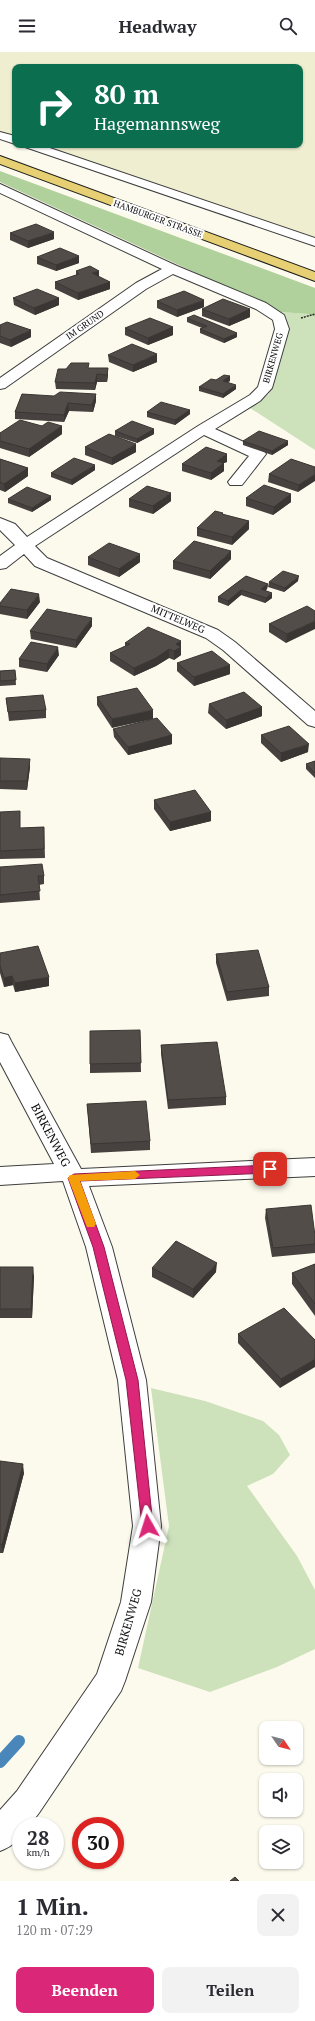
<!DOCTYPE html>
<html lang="de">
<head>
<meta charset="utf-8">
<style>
  :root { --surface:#fff; --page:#f2f2f3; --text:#2b2b33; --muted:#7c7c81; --accent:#db2777 }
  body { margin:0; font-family:"PT Serif",serif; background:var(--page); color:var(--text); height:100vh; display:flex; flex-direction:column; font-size:15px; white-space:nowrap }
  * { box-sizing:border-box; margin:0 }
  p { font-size:13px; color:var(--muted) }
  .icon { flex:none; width:22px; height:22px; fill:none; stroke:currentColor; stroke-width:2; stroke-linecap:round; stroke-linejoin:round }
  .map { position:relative; height:1829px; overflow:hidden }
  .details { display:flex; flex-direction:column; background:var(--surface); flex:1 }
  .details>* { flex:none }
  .banner { position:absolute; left:12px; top:12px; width:291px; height:84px; border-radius:8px; box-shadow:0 1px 3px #0004; background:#0b6e4f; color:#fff; overflow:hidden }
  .needle { width:26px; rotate:125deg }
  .fabs { position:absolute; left:259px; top:1669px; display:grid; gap:8px }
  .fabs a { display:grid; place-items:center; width:44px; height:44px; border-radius:8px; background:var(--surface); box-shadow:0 1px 3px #0004; font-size:20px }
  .speed { position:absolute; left:12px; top:1765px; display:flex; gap:8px; font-size:20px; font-weight:700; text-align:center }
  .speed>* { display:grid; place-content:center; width:52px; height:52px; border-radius:50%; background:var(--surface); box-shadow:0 1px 3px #0004; line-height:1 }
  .speed small { font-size:10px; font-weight:400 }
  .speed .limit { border:6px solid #d22; background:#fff; color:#111 }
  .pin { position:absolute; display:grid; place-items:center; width:34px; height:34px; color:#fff; margin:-17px; border-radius:8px; box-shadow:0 2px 6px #0006 }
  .me { position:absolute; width:44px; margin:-22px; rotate:354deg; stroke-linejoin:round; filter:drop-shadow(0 0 3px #0008) }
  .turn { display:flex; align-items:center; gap:14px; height:84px; padding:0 16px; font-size:18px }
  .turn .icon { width:52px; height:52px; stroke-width:2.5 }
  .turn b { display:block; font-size:28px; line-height:34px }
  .round { display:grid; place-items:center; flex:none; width:42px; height:42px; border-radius:8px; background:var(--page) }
  .headline { display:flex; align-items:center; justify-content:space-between; height:68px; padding:0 16px }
  h1 { font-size:24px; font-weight:700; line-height:30px }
  .cta { display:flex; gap:8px; margin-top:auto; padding:8px 16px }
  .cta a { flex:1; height:46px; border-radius:8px; background:var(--accent); color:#fff; font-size:16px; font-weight:700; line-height:46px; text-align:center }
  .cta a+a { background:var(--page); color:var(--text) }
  header { display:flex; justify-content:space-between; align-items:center; height:52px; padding:0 16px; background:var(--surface); font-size:18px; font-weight:700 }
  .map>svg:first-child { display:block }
  .farmland { fill:#efeed0 }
  .green { fill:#cde2bb }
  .forest { fill:#b1d19c }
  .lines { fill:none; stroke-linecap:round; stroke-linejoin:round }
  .stream { stroke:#4987ba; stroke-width:12 }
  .minor-casing { stroke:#3e3e3e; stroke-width:2 }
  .major-casing { stroke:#1c1c1c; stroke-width:2 }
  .path { stroke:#2d2d2d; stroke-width:1.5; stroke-dasharray:2 1; stroke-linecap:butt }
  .minor { fill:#fff; fill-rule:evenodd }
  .major { fill:#e6d073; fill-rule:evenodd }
  .wall { fill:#47423f }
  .shaded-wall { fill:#3a3633 }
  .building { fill:#534d49; stroke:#3a3633 }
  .route { fill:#db2777; stroke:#8e194d }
  .slow { fill:#f59e0b }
  .labels { text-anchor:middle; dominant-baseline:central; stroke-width:4; stroke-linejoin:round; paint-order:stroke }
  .far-street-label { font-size:9px; fill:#0b0b0b; stroke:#fff }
  .street-label { font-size:10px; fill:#0b0b0b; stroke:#fff }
  .near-street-label { font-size:12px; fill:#0b0b0b; stroke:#fff }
</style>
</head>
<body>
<header><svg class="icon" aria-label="menu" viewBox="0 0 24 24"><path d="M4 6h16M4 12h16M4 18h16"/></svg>Headway<svg class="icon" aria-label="search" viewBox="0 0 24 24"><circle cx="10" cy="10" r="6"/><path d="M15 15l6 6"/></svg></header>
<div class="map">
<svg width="315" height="1829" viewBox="0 0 315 1829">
  <rect width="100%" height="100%" fill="#fcfaed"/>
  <path class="farmland" d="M0 0H315V190L35 93H300V15H15V86L0 81Z"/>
  <path class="green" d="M280 260 308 262 315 265V398L250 356 269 342 289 274Z
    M151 1336 205 1349 263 1369 279 1383 290 1403 273 1422 247 1434 297 1504 315 1538V1597L277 1615 210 1640 138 1616 169 1474Z"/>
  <path class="forest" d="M0 119 315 236V265L308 262 280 260 0 130Z"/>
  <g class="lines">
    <path class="stream" d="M0 1710 19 1689"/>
    <g class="minor-casing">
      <path id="minor" d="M0 80 15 84V92L0 87Z
        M23 93H41L315 186V194L25 95Z
        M0 132 177 214 266 251 284 263 289 277 272 336 260 349 215 377 264 399 266 402 242 433H230L228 430 249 404 204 383 35 494 47 506 218 578 235 590 315 659V675L308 673 223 598 206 586 35 514 24 502 6 516 0 517V504L15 493 0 478V466L15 472 27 485 198 374 250 343 258 335 275 277 273 268 256 257 173 222 146 237 5 336 0 337V326L136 231 162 217 0 141Z
        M0 981 8 983 11 989 81 1117 315 1106V1124L89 1134 112 1195 146 1328 161 1474 151 1550 125 1629 121 1639 39 1761 29 1774H21C21 1788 13 1794 0 1799V1758L17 1739 97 1622 121 1550 133 1474 118 1328 86 1195 63 1129 0 1133V1115L54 1112 0 1010Z"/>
    </g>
    <g class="major-casing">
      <path id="major" d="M0 104 315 220V229L0 112Z"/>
    </g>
    <path class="path" d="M301 266 315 262"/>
    <use href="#minor" class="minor"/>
    <use href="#major" class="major"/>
  </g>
  <path class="wall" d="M10 181 54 187 28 196 10 188Z
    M37 205 79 211 56 219 37 212Z
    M76 219 99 225 110 230V237L78 248 55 237V230L76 223Z
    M13 246H59V253L35 263 14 253Z
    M157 249 204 255 177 265 157 256Z
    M202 257H250V265L229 274 202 264Z
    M187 266 237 285 224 291 200 281V277L202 276 187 270Z
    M0 273 31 285 11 295 0 291Z
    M173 275V283L148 293 125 283V276Z
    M108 303 157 310 133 320 109 310Z
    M89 316 108 323 107 330H97L95 338 56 337 55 330 66 317Z
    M230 324V329L227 330 236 337 223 346 199 339V335L216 328Z
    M22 342 96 349 93 360 69 359 64 370 15 367V360Z
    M190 358V362L175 373 147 365V360Z
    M42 374H62V382L29 405 0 396V381Z
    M154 377V382L137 391 115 384V379Z
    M243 389 288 393 272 403 243 393Z
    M85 395 136 400 112 413 85 403Z
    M0 407 28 416V424L5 440 0 438Z
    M227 410 224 411V419L211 428 182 419V412Z
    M315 415 298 440 268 430 269 422Z
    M95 418 72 433 51 425V421Z
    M291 442V450L273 463 246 454V446Z
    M51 444V448L32 460 8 451V447Z
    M129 447 171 449 153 462 129 455Z
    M223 461V463L249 469V477L232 493 197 484V476Z
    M88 505 140 510 119 525 88 513Z
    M231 507 210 527 173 517V509Z
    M246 524 268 532 267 537 265 539 272 541V546L265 551 241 543 228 554 218 550V545Z
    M298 529 284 540 268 535 269 530Z
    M40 550 27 567 0 562V551Z
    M315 559 286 591 269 580V572Z
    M92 574 76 596 31 587 30 579Z
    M181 589V603L174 608 169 606 156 614 134 624 110 609V601L125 594V591Z
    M59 603 47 620 19 615V607Z
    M177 611 230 622 194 634 177 619Z
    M15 618 16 633 0 634V619Z
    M137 636 112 676 97 653V645Z
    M6 646 46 658V666L9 669Z
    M209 652 262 655V664L226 677 208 661Z
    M113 677 172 683V692L128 703 114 685Z
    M261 683 308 700 281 710 261 691Z
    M0 706 30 715 27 738 0 737Z
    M315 709V726L306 717V712Z
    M154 748 211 760V769L170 779 154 757Z
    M0 760 20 776 44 775 45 806 0 807Z
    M0 815 44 824V832L39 833 40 848 0 851Z
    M0 901 49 934 15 940 13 933 4 935 0 921Z
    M216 902 269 935V944L227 949 216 911Z
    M140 978 141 1020 90 1021V1012Z
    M161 993 226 1045V1053L168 1057 161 1002Z
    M87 1052 150 1089V1098L91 1101Z
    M266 1157 315 1184V1201L272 1205 265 1166Z
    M315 1212V1264L292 1232V1221Z
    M0 1215 34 1224 32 1266H0Z
    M152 1216 216 1220 193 1246 152 1225Z
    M238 1282 315 1288 280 1336 238 1291Z
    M0 1409 24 1421 3 1501H0Z"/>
  <path class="shaded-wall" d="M54 180V187L28 196V189Z
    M79 204V211L56 219V213Z
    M99 219V226L92 221Z
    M110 230V237L78 248V241Z
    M59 246V253L35 263 34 256Z
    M204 248V255L177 265V258Z
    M250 257V265L229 274V267Z
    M173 275V283L148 293V286Z
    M31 278V285L11 295 10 288Z
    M237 281V285L224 291V287Z
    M157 302V310L133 320V313Z
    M108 316V323L107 330V323Z
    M97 322V330L95 338V331Z
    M230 324V329L223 333V329Z
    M236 333V337L223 346V342Z
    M96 342V349L93 360 92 353Z
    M68 351 69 359 64 370V363Z
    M190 358V362L175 373V368Z
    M62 374V382L29 405V397Z
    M154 377V382L137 391V387Z
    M288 389V393L272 403V399Z
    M136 392V400L112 413V406Z
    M227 402V410L224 411V419L211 428V421L217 409Z
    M95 413V418L72 433 71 428Z
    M28 416V424L5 440 4 432Z
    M315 422V429L298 440 299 433Z
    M171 441V449L153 462V454Z
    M291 442V450L273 463 274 455Z
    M51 444V448L32 460V456Z
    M249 469V477L232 493V485Z
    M231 499V507L210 527V519Z
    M140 502V510L119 525V517Z
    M299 524 298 529 284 540 285 536Z
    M268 532 267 537 261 542V537Z
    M241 538V543L228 554V549Z
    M272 541V546L265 551 266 546Z
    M39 542 40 550 27 567V558Z
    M92 566V574L76 596V588Z
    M315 569V577L286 591 287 582Z
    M181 589V603L174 608V599L176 592Z
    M58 595 59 603 47 620V612Z
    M169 597V606L156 614 134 624V616Z
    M230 613V622L194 634V625Z
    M262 655V664L226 677V668Z
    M153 658V667L112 676V667Z
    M172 683V692L128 703V695Z
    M309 692 308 700 281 710V701Z
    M30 707V715L27 738V729Z
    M211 760V769L170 779V770Z
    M12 924 13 933 4 935V926Z
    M49 925V934L15 940V931Z
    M217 1211 216 1220 193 1246V1237Z
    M33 1215 34 1224 32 1266 31 1257Z
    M315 1307V1315L280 1336 281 1327Z
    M23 1412 24 1421 3 1501 2 1493Z"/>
  <path class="building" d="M36 172 54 180 28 189 10 181Z
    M60 196 79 204 56 213 37 205Z
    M90 214 99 219 92 221 110 230 78 241 55 230 79 222 76 219Z
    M37 237 59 246 34 256 13 246Z
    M184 239 204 248 177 258 157 249Z
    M223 247 250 257 229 267 202 257Z
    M194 263 237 281 224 287 200 277 207 274 187 266Z
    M150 266 173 275 148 286 125 276Z
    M7 270 31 278 10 288 0 284V273Z
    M132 292 157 302 133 313 108 303Z
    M71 311H89L88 316H108L107 323 97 322 95 331 55 330 58 317H66Z
    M224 323 230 324 223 329 236 333 223 342 199 335 211 327 216 328Z
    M60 340 96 342 92 353 68 351 64 363 15 360 22 342 54 344Z
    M161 350 190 358 175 368 147 360Z
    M20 368 42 374 48 370 62 374 29 397 0 389V381Z
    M132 369 154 377 137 387 115 379Z
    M259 379 288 389 272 399 243 389Z
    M109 382 136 392 112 406 85 395Z
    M206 395 227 402 217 409 224 411 211 421 182 412Z
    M74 406 95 413 71 428 51 421Z
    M0 407 28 416 4 432 0 430Z
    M291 407 315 415V422L299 433 269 422Z
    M264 433 291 442 274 455 246 446Z
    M147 434 171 441 153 454 129 447Z
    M27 435 51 444 32 456 8 447Z
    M215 459 223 461 222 462 249 469 232 485 197 476Z
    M194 489 231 499 210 519 173 509Z
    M109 491 140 502 119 517 88 505Z
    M283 519 299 524 285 536 269 530Z
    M246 524 268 532 261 537 272 541 266 546 241 538 228 549 218 545Z
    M11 537 39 542 27 558 0 554V551Z
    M307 554 315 559V569L287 582 269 572Z
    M47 557 92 566 76 588 30 579Z
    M148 575 181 589 176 592 181 595 174 599 169 597 156 606 134 616 110 601 130 592 125 591Z
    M31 590 58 595 47 612 19 607Z
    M212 599 230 613 194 625 177 611Z
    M15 618 16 628 0 629V619Z
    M137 636 153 658 112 667 97 645Z
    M244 640 262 655 226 668 209 652Z
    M43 643 46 658 8 660 6 646Z
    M157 666 172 683 128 695 113 677Z
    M289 674 309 692 281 701 261 683Z
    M0 706 30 707 27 729H0Z
    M315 709V721L306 712Z
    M195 738 211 760 170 770 154 748Z
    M20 759V776L44 775V797L0 799V760Z
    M42 812 44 824H38L40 839 0 843V815Z
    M38 894 49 925 15 931 12 924 4 926 0 914V901Z
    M258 898 269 935 227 940 216 902Z
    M140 978 141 1011 90 1012V979Z
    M217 990 226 1045 168 1048 161 993Z
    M146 1049 150 1089 91 1092 87 1052Z
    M311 1153 315 1184V1192L273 1196 266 1157Z
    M176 1189 217 1211 193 1237 152 1216Z
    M315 1212V1252L292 1221Z
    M0 1215H33L31 1257H0Z
    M284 1256 315 1288V1307L281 1327 238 1282Z
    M0 1409 23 1412 2 1493 0 1492Z
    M235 1825 239 1829H230Z"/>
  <path class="route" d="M270 1113 275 1117 270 1121 80 1129 104 1195 138 1328 153 1474 152 1477 148 1479 143 1477 142 1474 126 1328 93 1195 68 1126 74 1122Z"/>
  <path class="slow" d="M135 1119 140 1123 135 1127 80 1129 96 1172 94 1175H87L68 1126 70 1123Z"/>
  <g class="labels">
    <g class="far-street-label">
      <text transform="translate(158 167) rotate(20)">HAMBURGER STRASSE</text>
      <text transform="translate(85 273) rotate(-35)">IM GRUND</text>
      <text transform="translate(273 306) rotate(-74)">BIRKENWEG</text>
    </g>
    <g class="street-label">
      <text transform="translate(178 567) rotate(23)">MITTELWEG</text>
    </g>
    <g class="near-street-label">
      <text transform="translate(51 1083) rotate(62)">BIRKENWEG</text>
      <text transform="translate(128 1570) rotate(-74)">BIRKENWEG</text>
    </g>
  </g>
</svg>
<div class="fabs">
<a><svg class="needle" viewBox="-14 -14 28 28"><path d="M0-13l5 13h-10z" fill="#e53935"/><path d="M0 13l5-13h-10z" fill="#7c7c81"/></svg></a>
<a><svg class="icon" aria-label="sound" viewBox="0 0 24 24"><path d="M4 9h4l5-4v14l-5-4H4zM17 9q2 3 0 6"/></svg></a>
<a><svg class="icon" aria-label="layers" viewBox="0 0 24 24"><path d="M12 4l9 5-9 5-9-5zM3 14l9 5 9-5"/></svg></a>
</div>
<div class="speed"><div>28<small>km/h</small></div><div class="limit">30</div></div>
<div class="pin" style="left:270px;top:1117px;background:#d93025"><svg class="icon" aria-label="arrive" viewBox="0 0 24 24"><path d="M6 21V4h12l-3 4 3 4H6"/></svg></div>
<svg class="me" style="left:148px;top:1474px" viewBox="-20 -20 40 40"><path d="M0-17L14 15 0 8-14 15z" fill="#db2777" stroke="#fff" stroke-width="4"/></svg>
<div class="banner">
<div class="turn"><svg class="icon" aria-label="right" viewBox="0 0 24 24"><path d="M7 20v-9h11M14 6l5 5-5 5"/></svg><div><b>80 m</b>Hagemannsweg</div></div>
</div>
</div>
<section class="details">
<div class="headline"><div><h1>1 Min.</h1><p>120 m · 07:29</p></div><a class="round"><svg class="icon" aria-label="close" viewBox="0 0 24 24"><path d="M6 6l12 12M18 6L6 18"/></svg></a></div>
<div class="cta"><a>Beenden</a><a>Teilen</a></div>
</section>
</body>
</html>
